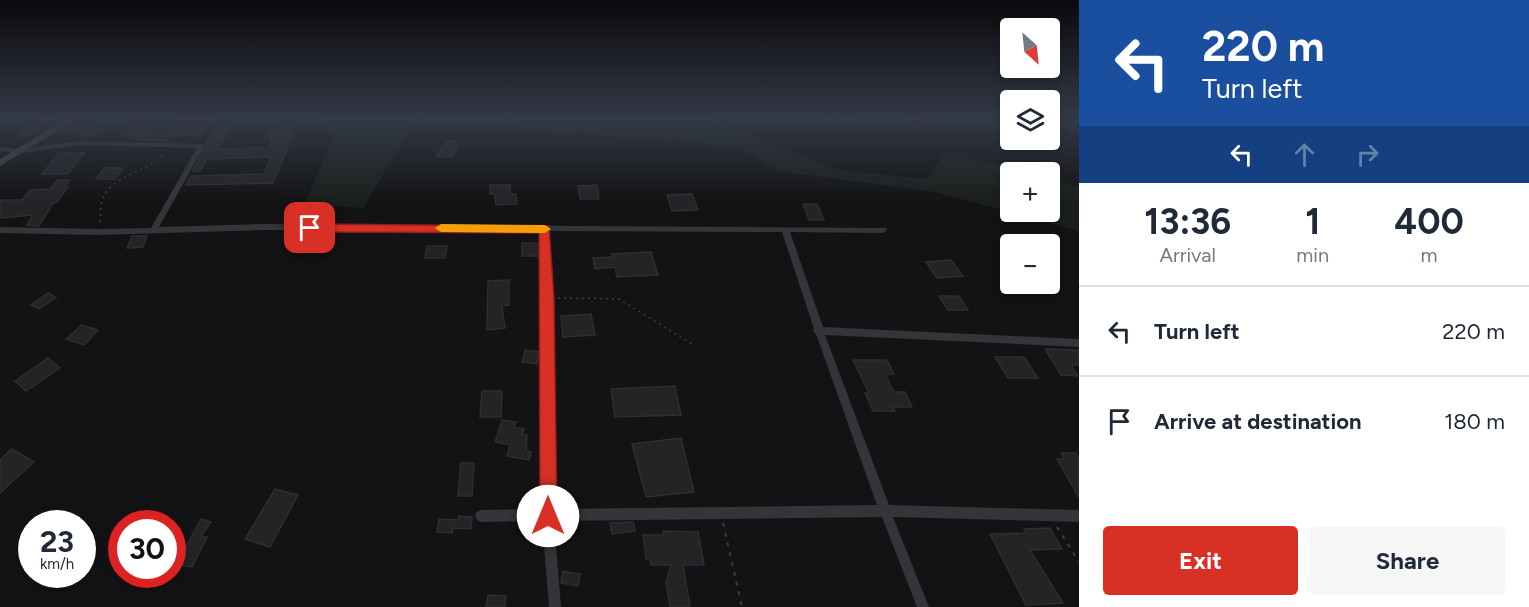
<!DOCTYPE html>
<html lang="en">
<head>
<meta charset="utf-8">
<style>
  :root { --surface:#fff; --page:#f6f6f7; --text:#1f2937; --muted:#747a83; --line:#e0e1e3; --accent:#d93025 }
  body { margin:0; font-family:Figtree,sans-serif; background:var(--page); color:var(--text); height:100vh; display:flex; flex-direction:column; font-size:22px; white-space:nowrap }
  * { box-sizing:border-box; margin:0 }
  p { font-size:20px; color:var(--muted) }
  .icon { flex:none; width:33px; height:33px; fill:none; stroke:currentColor; stroke-width:2; stroke-linecap:round; stroke-linejoin:round }
  .map { position:relative; flex:1; overflow:hidden }
  .side { display:flex; flex-direction:column; background:var(--surface); width:450px }
  .side>* { flex:none }
  .guide { background:#1a4fa0; color:#fff; overflow:hidden }
  .needle { width:39px; rotate:153deg }
  .controls { position:absolute; left:1000px; top:18px; display:grid; gap:12px }
  .controls a { display:grid; place-items:center; width:60px; height:60px; border-radius:6px; background:var(--surface); box-shadow:0 3px 9px #0003; font-size:30px }
  .speed { position:absolute; left:18px; top:510px; display:flex; gap:12px; font-size:30px; font-weight:700; text-align:center }
  .speed>* { display:grid; place-content:center; width:78px; height:78px; border-radius:50%; background:var(--surface); box-shadow:0 3px 9px #0003; line-height:1 }
  .speed small { font-size:15px; font-weight:400 }
  .speed .limit { border:9px solid #d22; background:#fff; color:#111 }
  .pin { position:absolute; display:grid; place-items:center; width:51px; height:51px; color:#fff; margin:-26px; border-radius:12px; box-shadow:0 3px 9px #0006 }
  .me { position:absolute; width:66px; margin:-33px; rotate:0deg; stroke-linejoin:round; filter:drop-shadow(0 0 4px #0008) }
  .turn { display:flex; align-items:center; gap:21px; height:126px; padding:0 24px; font-size:27px }
  .turn .icon { width:78px; height:78px; stroke-width:2.5 }
  .turn b { display:block; font-size:42px; line-height:51px }
  .lanes { display:flex; align-items:center; height:57px; padding:0 24px; background:#0003; justify-content:center; gap:30px; direction:ltr }
  .lanes .off { opacity:.35 }
  .eta { display:flex; justify-content:space-evenly; align-items:center; height:102px; text-align:center }
  .eta b { font-size:36px; font-weight:700; line-height:42px }
  .button { display:flex; gap:12px; margin-top:auto; padding:12px 24px }
  .button a { flex:1; height:69px; border-radius:6px; background:var(--accent); color:#fff; font-size:24px; font-weight:700; line-height:69px; text-align:center }
  .button a+a { background:var(--page); color:var(--text) }
  ul { padding:0; list-style:none }
  li { display:flex; align-items:center; gap:18px; height:90px; padding:0 24px; border-top:2px solid var(--line) }
  li div { flex:1 }
  li b { display:block; font-size:22px }
  li em { font-style:normal }
  main { display:flex; flex:1; min-height:0 }
  .map>svg:first-child { display:block }
  .green { fill:#1a1f1b }
  .building { fill:#242326; stroke:#2e2d31; stroke-width:1.5 }
  .lines { fill:none; stroke-linecap:round; stroke-linejoin:round }
  .path-far1 { stroke:#3b3c40; stroke-width:1.5; stroke-dasharray:2 4; stroke-linecap:butt }
  .path { stroke:#3b3c40; stroke-width:2; stroke-dasharray:4 6; stroke-linecap:butt }
  .lane { stroke:#353539; stroke-width:4 }
  .street { fill:#353539; fill-rule:evenodd }
  .secondary { fill:#434449; fill-rule:evenodd }
  .route { fill:#d93025; stroke:#8d1f18; stroke-width:1.5 }
  .slow { fill:#f59e0b }
</style>
</head>
<body>
<main>
<div class="map">
<svg width="1079" height="607" viewBox="0 0 1079 607">
  <rect width="100%" height="100%" fill="#131315"/>
  <path class="green" d="M319 118H710L837 170 926 179 946 152 1023 172H1011V212H1050V179L1079 187V231L935 192 777 171 738 147 416 119 363 208 305 204 333 137Z"/>
  <path class="building" d="M42 118H57L24 137 21 131Z
    M175 118H212L200 135 170 136 167 141 141 140 121 135 136 124 152 128H168Z
    M906 118H915L925 121 921 129 903 124Z
    M75 123 100 129 89 137 62 131Z
    M215 126H232L217 149 271 148 269 130 289 127 291 139 273 183 186 185 191 176 264 174 271 157 207 159 200 171H193Z
    M447 140 461 142 452 157H436Z
    M59 153H84L68 174H42Z
    M104 168H123L115 179H96Z
    M58 180H70L64 187H68L56 203H53L39 226 27 225 33 215 0 218V200H22L30 190 50 189Z
    M490 185H510V194H516L517 204 496 205 495 194H490Z
    M597 185 599 199H580L578 186Z
    M692 194 698 210 672 211 667 195Z
    M803 204H817L824 220H809Z
    M132 236H147L143 247 127 248Z
    M522 243H539L540 256H522Z
    M427 246H447L445 258H425Z
    M651 252 658 275 617 277 615 267 595 269 593 258 613 257 612 254Z
    M951 260 963 276 937 278 926 262Z
    M509 280V305L502 306 505 328 487 330 488 281Z
    M48 293 56 297 39 309 31 305Z
    M939 296H959L968 310H948Z
    M591 314 595 335 563 337 561 316Z
    M82 325 98 330 84 345 66 339Z
    M1045 349 1079 350V365H1071L1078 376 1061 375Z
    M525 350 539 352 537 364 522 362Z
    M995 357H1024L1038 378H1008Z
    M48 358 60 368 26 391 15 381Z
    M853 360H887L894 374H885L894 392H905L912 407H893L895 411H873L865 393H869Z
    M675 386 681 415 615 417 611 389Z
    M482 391H502L501 417H480Z
    M502 420 516 422 514 427 524 429 522 434 527 435 526 451 531 452 529 460 507 456 510 445 495 442Z
    M681 438 694 492 646 497 632 444Z
    M12 449 34 462 0 493V460Z
    M1061 453H1076L1079 459V498L1057 459H1065Z
    M461 463H474L472 496H458Z
    M275 489 298 495 270 547 245 539Z
    M459 516 472 517 471 529 453 528 452 533 437 532 439 519 458 520Z
    M201 519 211 522 201 536 207 537 192 567 176 565Z
    M633 522 635 531 612 534 610 523Z
    M1050 528 1062 549 1030 550 1063 603 1026 605 990 534 1026 533 1024 529Z
    M663 531 698 532 704 565H683L690 607H670L666 582 671 565H651L650 559H646L643 535H663Z
    M563 571 580 574 578 586 561 583Z
    M488 595 506 596 505 607H486Z"/>
  <g class="lines">
    <path class="path-far1" d="M100 222C101 214 100 205 103 198 114 174 148 172 165 153
      M558 298 619 299 692 344"/>
    <path class="path" d="M723 523 742 607
      M1057 527 1079 562"/>
    <path class="lane" d="M21 151 80 143 201 146"/>
    <path class="street" d="M805 118 841 120 849 118H858L841 124 808 120Z
      M1050 121 1079 128V132L1050 125Z
      M201 144 204 146 159 227 264 224 886 228 887 230 883 233 790 232 823 327 1079 339V347L825 335 889 505 1079 510V522L893 517 929 607H917L882 517 554 521 561 607H549L542 521 481 522 477 520 475 516 477 512 481 510 542 509 544 298 541 231 264 230 99 235 0 233V227L99 229 151 228 198 146ZM549 231 782 232 814 329 813 331 816 334 877 505 554 509 552 298Z
      M0 147 20 149 24 151 20 153 0 151Z"/>
    <path class="secondary" d="M68 118H78L0 166V159Z"/>
  </g>
  <linearGradient id="sky" x2="0" y2="1"><stop stop-color="#0a0a0c"/><stop offset="0.58" stop-color="#333946"/><stop offset="1" stop-color="#333946" stop-opacity="0"/></linearGradient>
  <rect width="1079" height="203" fill="url(#sky)"/>
  <path class="route" d="M310 224 549 226 554 298 557 516 555 522 548 524 542 522 540 516 539 233 310 232 304 228Z"/>
  <path class="slow" d="M441 224 545 225 551 229 545 233 441 232 435 228Z"/>
</svg>
<div class="controls">
<a><svg class="needle" viewBox="-14 -14 28 28"><path d="M0-13l5 13h-10z" fill="#e53935"/><path d="M0 13l5-13h-10z" fill="#747a83"/></svg></a>
<a><svg class="icon" aria-label="layers" viewBox="0 0 24 24"><path d="M12 4l9 5-9 5-9-5zM3 14l9 5 9-5"/></svg></a>
<a>+</a>
<a>−</a>
</div>
<div class="speed"><div>23<small>km/h</small></div><div class="limit">30</div></div>
<div class="pin" style="left:310px;top:228px;background:#d93025"><svg class="icon" aria-label="arrive" viewBox="0 0 24 24"><path d="M6 21V4h12l-3 4 3 4H6"/></svg></div>
<svg class="me" style="left:548px;top:516px" viewBox="-20 -20 40 40"><circle r="19" fill="#fff"/><path d="M0-13L10 11 0 6-10 11z" fill="#d93025"/></svg>
</div>
<section class="side">
<div class="guide">
<div class="turn"><svg class="icon" aria-label="left" viewBox="0 0 24 24"><path d="M17 20v-9H6M10 6l-5 5 5 5"/></svg><div><b>220 m</b>Turn left</div></div>
<div class="lanes"><svg class="icon" aria-label="left" viewBox="0 0 24 24"><path d="M17 20v-9H6M10 6l-5 5 5 5"/></svg><svg class="icon off" aria-label="ahead" viewBox="0 0 24 24"><path d="M12 20V5M6 11l6-6 6 6"/></svg><svg class="icon off" aria-label="right" viewBox="0 0 24 24"><path d="M7 20v-9h11M14 6l5 5-5 5"/></svg></div>
</div>
<div class="eta">
<div><b>13:36</b><p>Arrival</p></div>
<div><b>1</b><p>min</p></div>
<div><b>400</b><p>m</p></div>
</div>
<ul>
<li><svg class="icon" aria-label="left" viewBox="0 0 24 24"><path d="M17 20v-9H6M10 6l-5 5 5 5"/></svg><div><b>Turn left</b></div><em>220 m</em></li>
<li><svg class="icon" aria-label="arrive" viewBox="0 0 24 24"><path d="M6 21V4h12l-3 4 3 4H6"/></svg><div><b>Arrive at destination</b></div><em>180 m</em></li>
</ul>
<div class="button"><a>Exit</a><a>Share</a></div>
</section>
</main>
</body>
</html>
